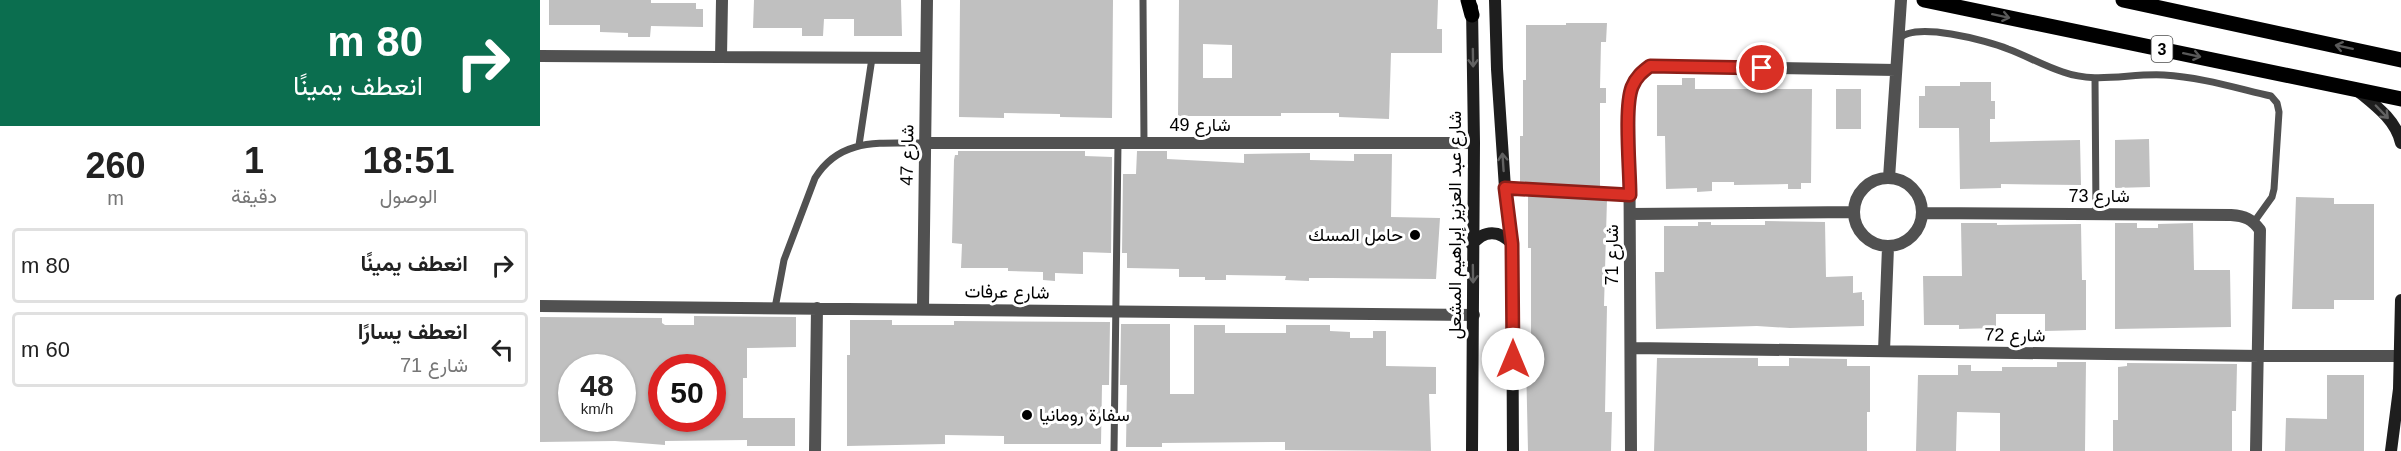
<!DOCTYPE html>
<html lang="ar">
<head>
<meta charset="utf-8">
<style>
  :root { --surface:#fff; --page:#f2f2f2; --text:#222; --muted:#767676; --line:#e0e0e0 }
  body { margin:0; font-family:Arial,Vazirmatn,sans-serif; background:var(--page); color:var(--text); direction:rtl; height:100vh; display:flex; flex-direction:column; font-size:22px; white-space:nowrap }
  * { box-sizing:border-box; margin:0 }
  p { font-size:20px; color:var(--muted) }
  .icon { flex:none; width:33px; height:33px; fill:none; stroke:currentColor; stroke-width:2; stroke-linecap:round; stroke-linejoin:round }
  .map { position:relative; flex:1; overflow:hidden; direction:ltr }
  .panel { display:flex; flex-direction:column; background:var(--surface); width:540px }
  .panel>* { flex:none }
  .guide { background:#0b6e4f; color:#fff; overflow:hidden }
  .speed { position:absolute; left:18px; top:354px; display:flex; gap:12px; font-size:30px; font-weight:700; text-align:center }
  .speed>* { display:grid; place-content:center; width:78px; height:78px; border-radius:50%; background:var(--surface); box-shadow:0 2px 4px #0004; line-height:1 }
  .speed small { font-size:15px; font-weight:400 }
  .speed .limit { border:9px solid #d22; background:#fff; color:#111 }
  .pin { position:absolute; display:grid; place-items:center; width:51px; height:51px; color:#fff; margin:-26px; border:3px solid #fff; border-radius:50%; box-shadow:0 2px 6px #0007 }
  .me { position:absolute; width:66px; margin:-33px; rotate:0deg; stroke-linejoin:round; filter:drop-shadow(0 0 4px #0008) }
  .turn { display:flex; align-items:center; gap:21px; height:126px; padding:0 18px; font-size:27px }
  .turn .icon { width:78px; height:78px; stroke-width:2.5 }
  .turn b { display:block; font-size:42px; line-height:51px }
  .eta { display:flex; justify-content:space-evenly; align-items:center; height:102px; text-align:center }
  .eta b { font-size:36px; font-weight:800; line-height:42px }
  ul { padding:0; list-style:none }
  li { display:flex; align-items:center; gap:18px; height:75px; margin:0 12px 9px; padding:0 6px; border:3px solid var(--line); border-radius:6px }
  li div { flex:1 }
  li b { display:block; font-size:22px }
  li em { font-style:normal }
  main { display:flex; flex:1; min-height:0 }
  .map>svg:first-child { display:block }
  .building { fill:#c0c0c0; fill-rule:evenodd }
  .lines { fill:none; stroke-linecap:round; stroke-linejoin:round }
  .service { stroke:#515151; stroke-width:7 }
  .minor { stroke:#515151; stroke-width:12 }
  .secondary { stroke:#1e1e1e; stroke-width:12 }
  .primary { stroke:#000; stroke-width:15 }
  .oneway { stroke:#595959 }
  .oneway2 { stroke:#626262 }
  .route-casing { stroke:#8d1f18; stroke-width:15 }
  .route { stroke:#d93025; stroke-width:10 }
  .poi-dot { fill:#000; stroke:#fff; stroke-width:2 }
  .labels { text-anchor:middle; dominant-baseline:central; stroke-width:6; stroke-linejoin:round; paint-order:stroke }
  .shield { fill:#fff; stroke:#4c4c4c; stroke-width:1.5 }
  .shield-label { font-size:16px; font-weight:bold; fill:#000 }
  .street-label { font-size:18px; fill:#000; stroke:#fff }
  .poi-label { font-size:18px; fill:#000; stroke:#fff; text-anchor:end }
</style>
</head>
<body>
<main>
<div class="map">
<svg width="1861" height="451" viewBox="0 0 1861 451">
  <rect width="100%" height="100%" fill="#fff"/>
  <path class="building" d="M9 0H111V3H156V9H163V27L111 26 110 37H88V33L60 32V25H9Z
    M214 0H361L362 36H314V19H284L283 36H262V28H213Z
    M420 0H573L572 118 520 117V114L464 113V118L419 117Z
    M639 0H898L897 29H902V53H851L849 119 799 117V113H741V116H638ZM663 44 692 45V78H663Z
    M1026 23H1067L1066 42H1061L1060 88H1066V103H1060V188L980 183V136H983V80H986V25H1026Z
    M1142 78H1155V89H1272L1271 183H1261V189H1248V184L1194 185V182H1172V191L1157 192V188L1126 189 1125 136H1117V85H1142Z
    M1420 82H1451V101H1455V119H1450V142L1540 140 1541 185 1461 184V188L1420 189 1419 128H1379V96H1385V86H1420Z
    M1296 89H1321V129H1296Z
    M1609 139 1610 187 1575 188V140Z
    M418 151H545V156L572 157 571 253 543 252V274L515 273V281L503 280V272L468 271V268H421L422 244 412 243 414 160 415 155H418Z
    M597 151H627V159L704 163V154L770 153V160L814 161V154H852L851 217 900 218 896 279 791 278H769V281L745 280 746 276 686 275V280H665V277H639V269L587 268V253H582L583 174H596Z
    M988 195 1067 199 1064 306H1067L1065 412H1072L1071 451H988L986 361H991V248H988Z
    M1756 197 1794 198V204H1834V300H1794V309H1752Z
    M1225 221 1285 222 1286 277 1313 276V293L1322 292V300H1324V326L1250 328 1217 326 1116 329 1115 272H1124V226H1158V222H1171V225H1225Z
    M1421 223H1457V225L1541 224 1542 280H1546V330L1505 331V314H1456V328L1419 329V325H1384L1383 276H1422Z
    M1575 223H1597V228H1618V224L1653 223 1654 270H1690L1691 327 1575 329Z
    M154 316 256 317V347L207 348V378H203V418H255V446H207V440L125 441V445L75 441 0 442V317L122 318V323L125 325H154ZM32 368H82V418H32ZM122 368H172V418H122Z
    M310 320H352V325H414V321L570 322 569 385H562L561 444H464V436L405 435V444L307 446V355H310Z
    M581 324H630V394H654V325H685V333H746V325H790V331L810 332V338H833V331H846V366L896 367V394H889L891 451 745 450V442L622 443V447H586L587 385H580Z
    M1117 358H1218V366H1249V358L1307 359V366H1330V412H1327V451H1114Z
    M1517 362H1546L1545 451H1460V413L1417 412 1416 451H1376L1378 375H1418V365H1431V371H1462V367H1517Z
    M1587 363 1697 364 1696 411H1692V451H1573V420H1578V367L1587 366Z
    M1787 375H1824V451H1745L1746 418 1787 419Z"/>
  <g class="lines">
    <path class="service" d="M603 0 604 143
      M1358 40C1373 20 1448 41 1468 49 1487 56 1504 66 1523 72 1556 84 1590 73 1624 75 1660 77 1696 88 1731 96L1737 103 1739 112 1734 189 1732 197 1714 222
      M1555 78 1556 214
      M319 145 332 58
      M965 188 1090 195
      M235 308 244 260 275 178C301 136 342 144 386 143
      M574 451 578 143"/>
    <path class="minor" d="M0 56 385 58
      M181 57 182 0
      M386 143H934
      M1314 212a34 34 0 1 1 68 0a34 34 0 1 1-68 0Z
      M1349 178 1361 0
      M1383 213 1691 215C1705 216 1712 219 1720 230L1716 451
      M1090 214 1313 212
      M0 306 934 315
      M383 309 387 0
      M1091 348 1720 356H1859
      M1344 351 1348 247
      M275 451 277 308
      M1091 451 1089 98 1095 79 1110 66 1356 70"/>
    <path class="secondary" d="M955 0 957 69 965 188 972 244 973 451
      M932 7 934 143 932 451
      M1818 91C1835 105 1856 120 1861 143
      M932 245C944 229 960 230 972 244
      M1851 451 1859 389 1861 300"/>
    <path class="primary" d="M928 0 932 15
      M1384 0 1861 99
      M1583 0 1861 60"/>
  </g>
  <defs><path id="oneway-shaft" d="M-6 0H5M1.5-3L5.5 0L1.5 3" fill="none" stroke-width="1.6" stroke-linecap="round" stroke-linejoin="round" transform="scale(1.5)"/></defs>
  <g class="oneway">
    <use href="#oneway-shaft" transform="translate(1461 16) rotate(12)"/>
    <use href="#oneway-shaft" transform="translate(1804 47) rotate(-168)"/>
    <use href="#oneway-shaft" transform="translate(1652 55) rotate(12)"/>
  </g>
  <g class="oneway2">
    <use href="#oneway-shaft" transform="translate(933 58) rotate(89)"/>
    <use href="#oneway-shaft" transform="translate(1842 112) rotate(46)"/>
    <use href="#oneway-shaft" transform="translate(963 162) rotate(-94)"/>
    <use href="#oneway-shaft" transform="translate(933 274) rotate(89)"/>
  </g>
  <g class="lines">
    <g class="route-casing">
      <path id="route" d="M973 359 972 244 965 188 1090 195C1090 169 1084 108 1092 87 1096 77 1102 72 1110 66L1222 68"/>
    </g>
    <use href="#route" class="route"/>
  </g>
  <g class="poi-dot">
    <circle cx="875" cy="235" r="6"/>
    <circle cx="487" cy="415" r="6"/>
  </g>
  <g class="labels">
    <rect class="shield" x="1611.5" y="36" width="21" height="26" rx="4.5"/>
    <g class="shield-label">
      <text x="1622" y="49">3</text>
    </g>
    <g class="street-label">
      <text x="660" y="125">شارع 49</text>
      <text transform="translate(367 155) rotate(-89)">شارع 47</text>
      <text x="1559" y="196">شارع 73</text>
      <text transform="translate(915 225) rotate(-90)">شارع عبد العزيز إبراهيم المشعل</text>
      <text transform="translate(1072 255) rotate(-90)">شارع 71</text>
      <text transform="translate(467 292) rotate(1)">شارع عرفات</text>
      <text transform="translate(1475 335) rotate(1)">شارع 72</text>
    </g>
    <g class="poi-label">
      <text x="863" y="235">حامل المسك</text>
      <text x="499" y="415" text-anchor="start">سفارة رومانيا</text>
    </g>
  </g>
</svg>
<div class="speed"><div>48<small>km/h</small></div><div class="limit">50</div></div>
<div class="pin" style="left:1222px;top:68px;background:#d93025"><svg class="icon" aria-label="arrive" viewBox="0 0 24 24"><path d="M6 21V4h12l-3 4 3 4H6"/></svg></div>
<svg class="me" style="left:973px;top:359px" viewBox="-20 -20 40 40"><circle r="19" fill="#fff"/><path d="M0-13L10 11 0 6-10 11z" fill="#d93025"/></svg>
</div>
<section class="panel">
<div class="guide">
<div class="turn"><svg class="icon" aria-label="right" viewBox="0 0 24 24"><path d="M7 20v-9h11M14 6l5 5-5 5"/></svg><div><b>80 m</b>انعطف يمينًا</div></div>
</div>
<div class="eta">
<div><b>18:51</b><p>الوصول</p></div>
<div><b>1</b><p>دقيقة</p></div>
<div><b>260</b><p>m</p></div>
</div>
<ul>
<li><svg class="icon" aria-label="right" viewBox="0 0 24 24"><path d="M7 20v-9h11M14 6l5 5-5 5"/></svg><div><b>انعطف يمينًا</b></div><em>80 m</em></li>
<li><svg class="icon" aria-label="left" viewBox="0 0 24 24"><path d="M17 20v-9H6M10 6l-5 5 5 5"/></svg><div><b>انعطف يسارًا</b><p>شارع 71</p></div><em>60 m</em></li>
</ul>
</section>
</main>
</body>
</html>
